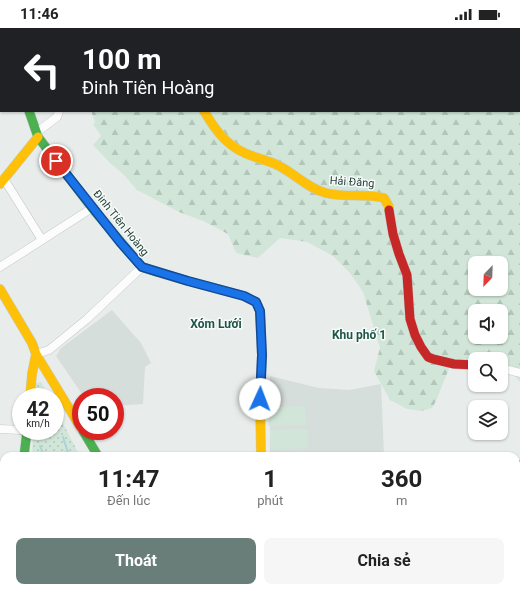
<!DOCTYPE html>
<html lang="vi">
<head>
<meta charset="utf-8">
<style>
  :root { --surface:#fff; --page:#f6f6f6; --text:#222; --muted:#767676; --accent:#697e78 }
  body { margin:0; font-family:Roboto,sans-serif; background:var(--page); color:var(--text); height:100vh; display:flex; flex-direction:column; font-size:15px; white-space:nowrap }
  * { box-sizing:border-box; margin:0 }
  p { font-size:13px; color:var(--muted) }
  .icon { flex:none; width:22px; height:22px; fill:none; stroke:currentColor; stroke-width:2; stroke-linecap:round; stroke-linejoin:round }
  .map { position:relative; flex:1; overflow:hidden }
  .drawer { position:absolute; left:0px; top:424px; width:520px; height:140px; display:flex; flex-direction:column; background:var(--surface); border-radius:12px 12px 0 0; box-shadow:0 1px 3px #0004 }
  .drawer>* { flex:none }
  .top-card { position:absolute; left:0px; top:0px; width:520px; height:84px; box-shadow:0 1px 3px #0004; background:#202124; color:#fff; overflow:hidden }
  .needle { width:26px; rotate:203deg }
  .fabs { position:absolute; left:468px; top:228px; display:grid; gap:8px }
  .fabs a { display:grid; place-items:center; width:40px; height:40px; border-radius:8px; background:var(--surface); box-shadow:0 1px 3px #0004; font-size:20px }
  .speed { position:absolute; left:12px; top:360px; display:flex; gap:8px; font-size:20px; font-weight:700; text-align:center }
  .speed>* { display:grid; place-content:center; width:52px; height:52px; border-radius:50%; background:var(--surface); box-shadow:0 1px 3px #0004; line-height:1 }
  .speed small { font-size:10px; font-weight:400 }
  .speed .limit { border:6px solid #d22; background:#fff; color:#111 }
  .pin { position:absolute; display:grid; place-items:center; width:34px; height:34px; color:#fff; margin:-17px; border:2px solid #fff; border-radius:50%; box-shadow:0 1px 4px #0007 }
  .me { position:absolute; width:44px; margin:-22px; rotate:2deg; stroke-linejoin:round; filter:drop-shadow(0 0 3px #0008) }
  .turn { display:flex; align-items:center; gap:14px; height:84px; padding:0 16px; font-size:18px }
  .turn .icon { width:52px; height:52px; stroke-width:2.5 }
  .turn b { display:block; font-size:28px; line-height:34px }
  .eta { display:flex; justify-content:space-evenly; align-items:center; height:68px; text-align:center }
  .eta b { font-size:24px; font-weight:700; line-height:28px }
  .primary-button { display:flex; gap:8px; margin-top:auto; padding:8px 16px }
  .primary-button a { flex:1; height:46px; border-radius:8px; background:var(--accent); color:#fff; font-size:16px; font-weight:700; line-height:46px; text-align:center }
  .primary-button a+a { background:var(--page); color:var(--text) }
  .status { display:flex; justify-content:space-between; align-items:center; height:28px; padding:0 20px; background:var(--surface); direction:ltr }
  .status svg { height:11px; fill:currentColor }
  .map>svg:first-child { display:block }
  .built { fill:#d6dedb }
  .forest { fill:url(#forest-firs); fill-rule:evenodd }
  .park { fill:url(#park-dots) }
  .garden { fill:#d1e6d8 }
  .water { fill:url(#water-waves) }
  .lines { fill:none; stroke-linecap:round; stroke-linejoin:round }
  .stream { stroke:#a9d4db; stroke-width:2 }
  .street-casing { stroke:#c5cac8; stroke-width:9 }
  .fast-casing { stroke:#c3cbc8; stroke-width:10 }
  .slow-casing { stroke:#c3cbc8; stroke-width:10 }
  .jam-casing { stroke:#c3cbc8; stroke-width:10 }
  .street { stroke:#fcfcfc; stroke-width:8 }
  .fast { stroke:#4caf50; stroke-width:9 }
  .slow { stroke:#ffc107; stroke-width:9 }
  .jam { stroke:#c62828; stroke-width:9 }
  .route-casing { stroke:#114b97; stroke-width:10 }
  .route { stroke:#1a73e8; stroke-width:7 }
  .labels { text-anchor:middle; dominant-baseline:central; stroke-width:3; stroke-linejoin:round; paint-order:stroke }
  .street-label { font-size:11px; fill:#24423a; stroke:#f7fbf9 }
  .neighbourhood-label { font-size:12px; font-weight:bold; fill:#1f5548; stroke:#f7fbf9 }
</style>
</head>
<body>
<div class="status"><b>11:46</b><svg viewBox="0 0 49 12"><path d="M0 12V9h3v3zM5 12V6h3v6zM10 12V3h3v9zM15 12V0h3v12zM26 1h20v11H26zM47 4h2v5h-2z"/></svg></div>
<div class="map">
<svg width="520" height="564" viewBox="0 0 520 564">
  <defs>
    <pattern id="forest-firs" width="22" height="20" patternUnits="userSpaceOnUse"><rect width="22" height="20" fill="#d1e6d8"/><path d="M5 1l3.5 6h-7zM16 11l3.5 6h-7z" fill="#b3c6ba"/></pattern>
    <pattern id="park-dots" width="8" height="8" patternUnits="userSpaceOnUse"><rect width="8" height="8" fill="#d1e6d8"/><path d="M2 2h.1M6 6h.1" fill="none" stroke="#b3c6ba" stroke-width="1.8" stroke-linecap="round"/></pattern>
    <pattern id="water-waves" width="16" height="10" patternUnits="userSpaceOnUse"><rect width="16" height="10" fill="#a9d4db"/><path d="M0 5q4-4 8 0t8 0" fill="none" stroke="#91b7bd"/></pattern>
  </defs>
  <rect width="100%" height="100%" fill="#e8edeb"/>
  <path class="built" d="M112 282 141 315 151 335 145 339 143 376 115 378V369H84L56 328 61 320Z
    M270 348 319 360 349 362 381 356 384 426 367 428H291L270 425Z
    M120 560H220L235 564H121L122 561Z"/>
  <path class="forest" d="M46 0H520V354L507 338 501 337V331H475V334L452 333 436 373 432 380 421 383 407 381 390 372 374 343 380 320 363 264 350 245 333 228 307 214 280 210 258 230 236 225 228 206 203 193 179 184 137 162 124 147 109 134 93 117 101 108 93 96 95 94 92 86V83H519V1H48ZM475 235H501V261H475ZM475 283H501V309H475Z"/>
  <path class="park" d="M41 354 49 369H36V355Z
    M55 380 80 428H32L33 403H55Z
    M283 560H356L353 564H281Z"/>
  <path class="garden" d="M305 378 306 397 269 398 268 379Z
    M307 401V420L271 421 270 402Z"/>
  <path class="water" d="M520 461V564H384L385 560H516V462Z"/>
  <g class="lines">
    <path class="stream" d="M63 409 68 425
      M40 418 44 428"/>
    <g class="street-casing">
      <path id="street" d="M125 0 126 1
        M304 1V0
        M519 69H520
        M37 104 57 89 59 83
        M4 151 42 212
        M0 239 92 180
        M36 326 49 322 87 291 142 239
        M501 340 520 345
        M0 401 21 402
        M0 462 4 461
        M0 475 4 474
        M98 560 102 561"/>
    </g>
    <g class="fast-casing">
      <path id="fast" d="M29 83 38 109
        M38 109 92 180 142 239 157 244
        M83 403 98 428
        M24 428 27 403
        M255 564 257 560
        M270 564 272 560"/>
    </g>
    <g class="slow-casing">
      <path id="slow" d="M0 15 1 17
        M204 83C217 105 229 121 255 129 263 132 273 134 281 139 296 147 309 161 326 165 345 170 365 165 384 170L389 179V182
        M0 156 38 109
        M157 244 188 253 244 268 256 274 260 283 262 327 260 371 261 428
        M0 261 32 315 36 326 81 400
        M30 369 32 346 36 326
        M0 468 4 467
        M11 560V564"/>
    </g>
    <g class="jam-casing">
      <path id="jam" d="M389 182 393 206 399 226 407 247 410 291 415 307 421 319 428 329 433 331 454 336 475 337
        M516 438 520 437
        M516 451 520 450"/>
    </g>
    <use href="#street" class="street"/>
    <use href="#fast" class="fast"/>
    <use href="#slow" class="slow"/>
    <use href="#jam" class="jam"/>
  </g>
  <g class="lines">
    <g class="route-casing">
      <path id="route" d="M56 133 120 214 142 239 188 253 244 268 256 274 260 283 262 327 260 371"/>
    </g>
    <use href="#route" class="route"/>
  </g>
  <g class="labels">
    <g class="street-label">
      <text transform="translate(352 154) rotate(4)">Hải Đăng</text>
      <text transform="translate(121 195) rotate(51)">Đinh Tiên Hoàng</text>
    </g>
    <g class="neighbourhood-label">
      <text x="216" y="296">Xóm Lưới</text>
      <text x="359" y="307">Khu phố 1</text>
    </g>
  </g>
</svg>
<div class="fabs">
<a><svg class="needle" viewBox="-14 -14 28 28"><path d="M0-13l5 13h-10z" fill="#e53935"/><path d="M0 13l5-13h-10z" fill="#767676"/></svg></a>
<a><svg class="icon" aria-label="sound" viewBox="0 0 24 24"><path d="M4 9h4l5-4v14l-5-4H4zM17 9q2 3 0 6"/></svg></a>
<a><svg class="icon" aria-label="search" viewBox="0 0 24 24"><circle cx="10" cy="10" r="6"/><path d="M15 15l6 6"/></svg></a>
<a><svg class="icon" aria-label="layers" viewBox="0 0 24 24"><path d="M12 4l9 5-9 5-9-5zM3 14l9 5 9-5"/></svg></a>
</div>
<div class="speed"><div>42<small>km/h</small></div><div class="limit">50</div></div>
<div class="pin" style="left:56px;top:133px;background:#d93025"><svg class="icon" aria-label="arrive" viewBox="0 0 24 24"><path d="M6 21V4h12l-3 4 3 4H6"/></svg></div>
<svg class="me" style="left:260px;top:371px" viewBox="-20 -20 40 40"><circle r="19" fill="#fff"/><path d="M0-13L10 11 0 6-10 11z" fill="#1a73e8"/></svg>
<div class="top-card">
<div class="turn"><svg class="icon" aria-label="left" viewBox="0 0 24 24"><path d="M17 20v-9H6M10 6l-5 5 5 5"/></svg><div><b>100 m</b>Đinh Tiên Hoàng</div></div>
</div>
<section class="drawer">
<div class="eta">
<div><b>11:47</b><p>Đến lúc</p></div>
<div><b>1</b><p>phút</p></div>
<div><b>360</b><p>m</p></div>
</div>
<div class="primary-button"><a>Thoát</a><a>Chia sẻ</a></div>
</section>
</div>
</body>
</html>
